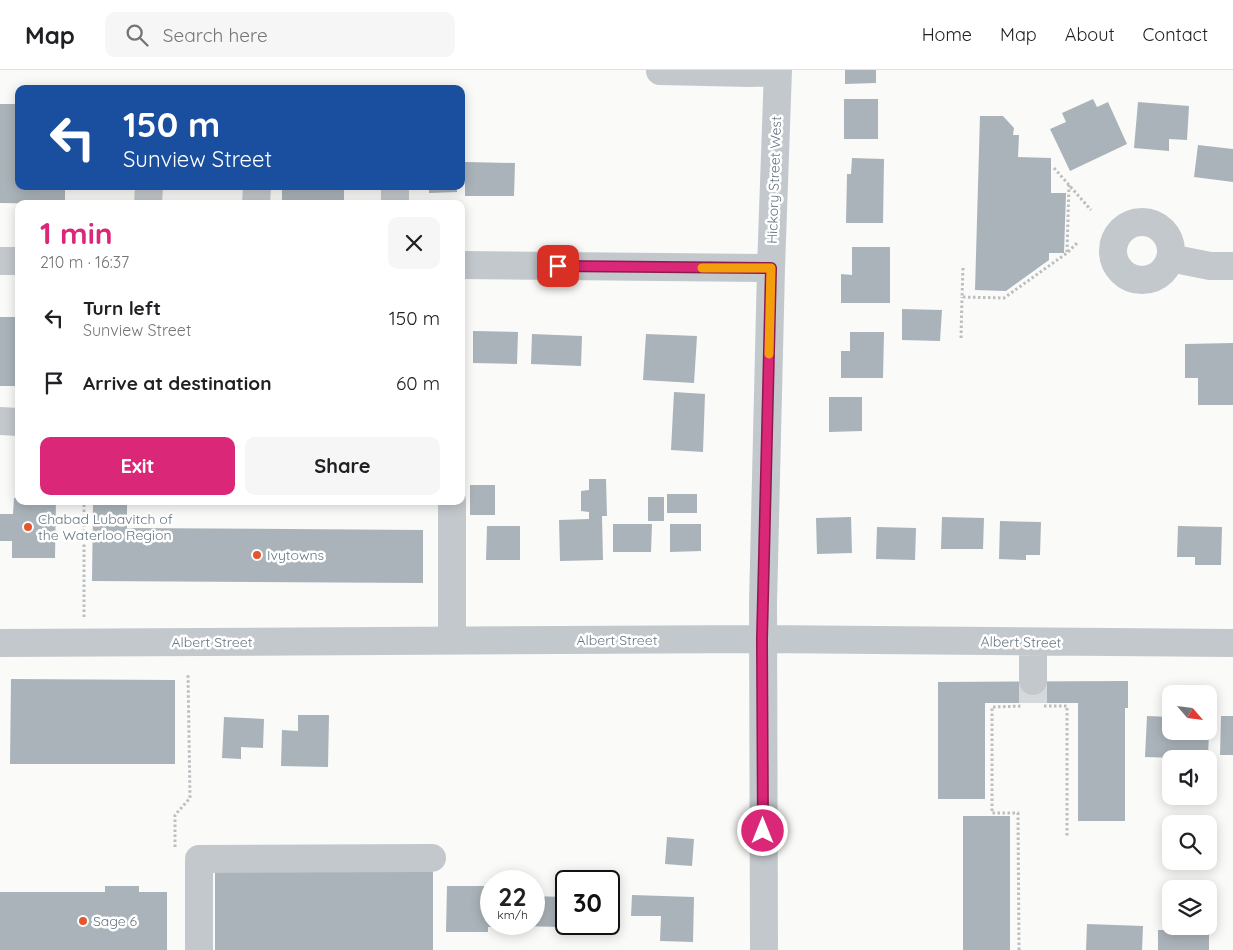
<!DOCTYPE html>
<html lang="en">
<head>
<meta charset="utf-8">
<style>
  :root { --surface:#fff; --page:#f6f6f6; --text:#202124; --muted:#757577; --line:#e0e0e0; --accent:#db2777 }
  body { margin:0; font-family:Quicksand,sans-serif; background:var(--page); color:var(--text); height:100vh; display:flex; flex-direction:column; font-size:19px; white-space:nowrap }
  * { box-sizing:border-box; margin:0 }
  p { font-size:16px; color:var(--muted) }
  .icon { flex:none; width:28px; height:28px; fill:none; stroke:currentColor; stroke-width:2; stroke-linecap:round; stroke-linejoin:round }
  .map { position:relative; flex:1; overflow:hidden }
  .sheet { position:absolute; left:15px; top:130px; width:450px; height:305px; display:flex; flex-direction:column; background:var(--surface); border-radius:10px; box-shadow:0 2px 12px #0003 }
  .sheet>* { flex:none }
  .guide { position:absolute; left:15px; top:15px; width:450px; height:105px; border-radius:10px; box-shadow:0 2px 12px #0003; background:#1a4fa0; color:#fff; overflow:hidden }
  .needle { width:32px; rotate:118deg }
  .fabs { position:absolute; left:1162px; top:615px; display:grid; gap:10px }
  .fabs a { display:grid; place-items:center; width:55px; height:55px; border-radius:10px; background:var(--surface); box-shadow:0 2px 12px #0003; font-size:25px }
  .speed { position:absolute; left:480px; top:800px; display:flex; gap:10px; font-size:25px; font-weight:700; text-align:center }
  .speed>* { display:grid; place-content:center; width:65px; height:65px; border-radius:50%; background:var(--surface); box-shadow:0 2px 12px #0003; line-height:1 }
  .speed small { font-size:12px; font-weight:400 }
  .speed .limit { border:2px solid #111; border-radius:8px; background:#fff; color:#111 }
  .pin { position:absolute; display:grid; place-items:center; width:42px; height:42px; color:#fff; margin:-21px; border-radius:10px; box-shadow:0 2px 8px #0006 }
  .me { position:absolute; width:55px; margin:-28px; rotate:0deg; stroke-linejoin:round; filter:drop-shadow(0 0 4px #0008) }
  .turn { display:flex; align-items:center; gap:18px; height:105px; padding:0 25px; font-size:22px }
  .turn .icon { width:65px; height:65px; stroke-width:2.5 }
  .turn b { display:block; font-size:35px; line-height:42px }
  .round { display:grid; place-items:center; flex:none; width:52px; height:52px; border-radius:10px; background:var(--page) }
  .headline { display:flex; align-items:center; justify-content:space-between; height:85px; padding:0 25px }
  h1 { font-size:30px; font-weight:800; line-height:38px; color:var(--accent) }
  .cta { display:flex; gap:10px; margin-top:auto; padding:10px 25px }
  .cta a { flex:1; height:58px; border-radius:10px; background:var(--accent); color:#fff; font-size:20px; font-weight:800; line-height:58px; text-align:center }
  .cta a+a { background:var(--page); color:var(--text) }
  ul { padding:0; list-style:none }
  li { display:flex; align-items:center; gap:15px; height:65px; padding:0 25px }
  li div { flex:1 }
  li b { display:block; font-size:19px }
  li em { font-style:normal }
  header { display:flex; align-items:center; gap:30px; box-sizing:border-box; height:70px; padding:0 25px; background:var(--surface); border-bottom:1px solid var(--line) }
  header strong { font-size:24px }
  nav { display:flex; gap:28px; margin-inline-start:auto; font-size:18px }
  .search { width:350px; height:45px; background:var(--page); display:flex; align-items:center; gap:12px; box-sizing:border-box; padding:0 18px; border-radius:10px; color:var(--muted); font-size:19px }
  .map>svg:first-child { display:block }
  .building { fill:#aab3b9 }
  .lines { fill:none; stroke-linecap:round; stroke-linejoin:round }
  .minor-tunnel { stroke:#d5d9db; stroke-width:28; stroke-dasharray:28 14; stroke-linecap:butt }
  .path { stroke:#bbbfc2; stroke-width:3; stroke-dasharray:2.5 2.5; stroke-linecap:butt }
  .minor { stroke:#c3c8cc; stroke-width:28 }
  .route-casing { stroke:#8e194d; stroke-width:12 }
  .route { stroke:#db2777; stroke-width:9 }
  .slow { stroke:#f59e0b; stroke-width:9 }
  .poi-dot { fill:#e4572e; stroke:#fff; stroke-width:2 }
  .labels { text-anchor:middle; dominant-baseline:central; stroke-width:5; stroke-linejoin:round; paint-order:stroke }
  .street-label { font-size:14px; fill:#657683; stroke:#fff }
  .poi-label { font-size:14px; fill:#657683; stroke:#fff; text-anchor:start }
</style>
</head>
<body>
<header>
<strong>Map</strong>
<div class="search"><svg class="icon" aria-label="search" viewBox="0 0 24 24"><circle cx="10" cy="10" r="6"/><path d="M15 15l6 6"/></svg>Search here</div>
<nav><a>Home</a><a>Map</a><a>About</a><a>Contact</a></nav>
</header>
<div class="map">
<svg width="1233" height="880" viewBox="0 0 1233 880">
  <rect width="100%" height="100%" fill="#fafaf8"/>
  <path class="building" d="M845 0H876V13L845 14Z
    M844 29H878V69H844Z
    M1093 29 1097 37 1108 32 1127 74 1070 101 1050 59 1066 52 1062 43Z
    M1138 32 1189 36 1187 70 1169 69V81L1134 78Z
    M0 34H19V116H65V134L0 133Z
    M980 46H1003L1014 58 1013 65H1019L1018 87 1051 88V123H1066L1064 183H1049V190L1006 221 975 220Z
    M1198 75 1233 79V112L1194 107Z
    M852 88 884 89 883 153H846L847 104H851Z
    M465 92 515 93 514 126H465Z
    M282 116H344V134H282Z
    M429 116H457V122L429 123Z
    M852 177H890V233H841V204L852 205Z
    M902 239 942 240 940 271 902 270Z
    M0 247H19V316H0Z
    M473 261 518 262 517 294 473 293Z
    M850 262H884L883 308H841V281H850Z
    M532 264 582 266 581 296 531 294Z
    M646 264 697 266 694 313 643 310Z
    M1233 273V335H1198V308H1185V274Z
    M674 322 705 324 703 382 671 380Z
    M829 327H862V361L829 362Z
    M589 409H606L607 446H602L603 490 560 491 559 450 589 449V442L581 441V421L589 420Z
    M470 415H495V445H470Z
    M667 424H697V443H667Z
    M648 427H664V451H648Z
    M14 428H19V431H56L55 488H12V471H0V444H13Z
    M93 435H127V458L423 460V513L92 511Z
    M851 447 852 483 817 484 816 448Z
    M942 447 984 448 983 479H941Z
    M1000 451 1041 452 1040 485H1026V490L999 489Z
    M613 454H652L651 482H613Z
    M670 454H701V481L670 482Z
    M487 456H520V490H486Z
    M1178 456 1222 457 1221 495H1195V487H1177Z
    M877 457 916 458 915 490 876 489Z
    M11 609 175 610V694H10Z
    M1128 611V638H1125V751H1078V633H985V729H938V612Z
    M298 645H329L328 697 281 696 282 660 298 661Z
    M1147 646 1171 647V661H1209L1208 689 1145 687Z
    M1221 646H1233V685H1220Z
    M224 647 264 649 263 678 241 677V689L222 688Z
    M963 746H1010V880H963Z
    M667 767 694 769 692 796 665 794Z
    M398 800 399 802H433V880H215V802Z
    M105 816H139V822H167V880H0V822H105Z
    M447 816H484V825H491V854H505V857H488V862H446Z
    M632 825 694 827 693 872 660 871 661 846H631Z
    M534 826 562 827 561 857 518 856V854H534Z
    M1087 854 1143 856 1142 880H1086Z
    M1190 856H1209V880H1158V860H1190Z"/>
  <g class="lines">
    <path class="minor-tunnel" d="M1033 611V633"/>
    <path class="path" d="M1054 98 1091 140
      M1067 182 1069 115
      M963 198 962 227 1004 228 1067 183 1078 172
      M961 268 962 227
      M84 547V431
      M1044 636H1067V767
      M175 777V745L190 728 188 603
      M1019 880 1018 743H992V637L1022 636"/>
    <path class="minor" d="M660 1 750 3 778 2
      M395 116V134
      M148 134 149 116
      M256 134 257 116
      M1113 181a29 29 0 1 1 58 0a29 29 0 1 1-58 0Z
      M1170 188 1210 196H1233
      M0 191H19
      M461 195 771 198
      M0 351 19 352
      M452 431V570
      M1033 572V611
      M0 573 762 569 1233 573
      M199 880V789L432 788
      M764 880 763 534 771 198 778 0"/>
  </g>
  <g class="lines">
    <g class="route-casing">
      <path id="route" d="M558 196 771 198 762 569 763 761"/>
    </g>
    <use href="#route" class="route"/>
    <path class="slow" d="M702 198H771L769 284"/>
  </g>
  <g class="poi-dot">
    <circle cx="28" cy="457" r="5"/>
    <circle cx="257" cy="485" r="5"/>
    <circle cx="83" cy="851" r="5"/>
  </g>
  <g class="labels">
    <g class="street-label">
      <text transform="translate(774 110) rotate(-88)">Hickory Street West</text>
      <text x="617" y="570">Albert Street</text>
      <text x="212" y="572">Albert Street</text>
      <text transform="translate(1021 572) rotate(1)">Albert Street</text>
    </g>
    <g class="poi-label">
      <text x="38" y="449">Chabad Lubavitch of<tspan x="38" dy="16">the Waterloo Region</tspan></text>
      <text x="267" y="485">Ivytowns</text>
      <text x="93" y="851">Sage 6</text>
    </g>
  </g>
</svg>
<div class="fabs">
<a><svg class="needle" viewBox="-14 -14 28 28"><path d="M0-13l5 13h-10z" fill="#e53935"/><path d="M0 13l5-13h-10z" fill="#757577"/></svg></a>
<a><svg class="icon" aria-label="sound" viewBox="0 0 24 24"><path d="M4 9h4l5-4v14l-5-4H4zM17 9q2 3 0 6"/></svg></a>
<a><svg class="icon" aria-label="search" viewBox="0 0 24 24"><circle cx="10" cy="10" r="6"/><path d="M15 15l6 6"/></svg></a>
<a><svg class="icon" aria-label="layers" viewBox="0 0 24 24"><path d="M12 4l9 5-9 5-9-5zM3 14l9 5 9-5"/></svg></a>
</div>
<div class="speed"><div>22<small>km/h</small></div><div class="limit">30</div></div>
<div class="pin" style="left:558px;top:196px;background:#d93025"><svg class="icon" aria-label="arrive" viewBox="0 0 24 24"><path d="M6 21V4h12l-3 4 3 4H6"/></svg></div>
<svg class="me" style="left:763px;top:761px" viewBox="-20 -20 40 40"><circle r="17" fill="#db2777" stroke="#fff" stroke-width="3"/><path d="M0-11L8 9 0 5-8 9z" fill="#fff"/></svg>
<div class="guide">
<div class="turn"><svg class="icon" aria-label="left" viewBox="0 0 24 24"><path d="M17 20v-9H6M10 6l-5 5 5 5"/></svg><div><b>150 m</b>Sunview Street</div></div>
</div>
<section class="sheet">
<div class="headline"><div><h1>1 min</h1><p>210 m · 16:37</p></div><a class="round"><svg class="icon" aria-label="close" viewBox="0 0 24 24"><path d="M6 6l12 12M18 6L6 18"/></svg></a></div>
<ul>
<li><svg class="icon" aria-label="left" viewBox="0 0 24 24"><path d="M17 20v-9H6M10 6l-5 5 5 5"/></svg><div><b>Turn left</b><p>Sunview Street</p></div><em>150 m</em></li>
<li><svg class="icon" aria-label="arrive" viewBox="0 0 24 24"><path d="M6 21V4h12l-3 4 3 4H6"/></svg><div><b>Arrive at destination</b></div><em>60 m</em></li>
</ul>
<div class="cta"><a>Exit</a><a>Share</a></div>
</section>
</div>
</body>
</html>
